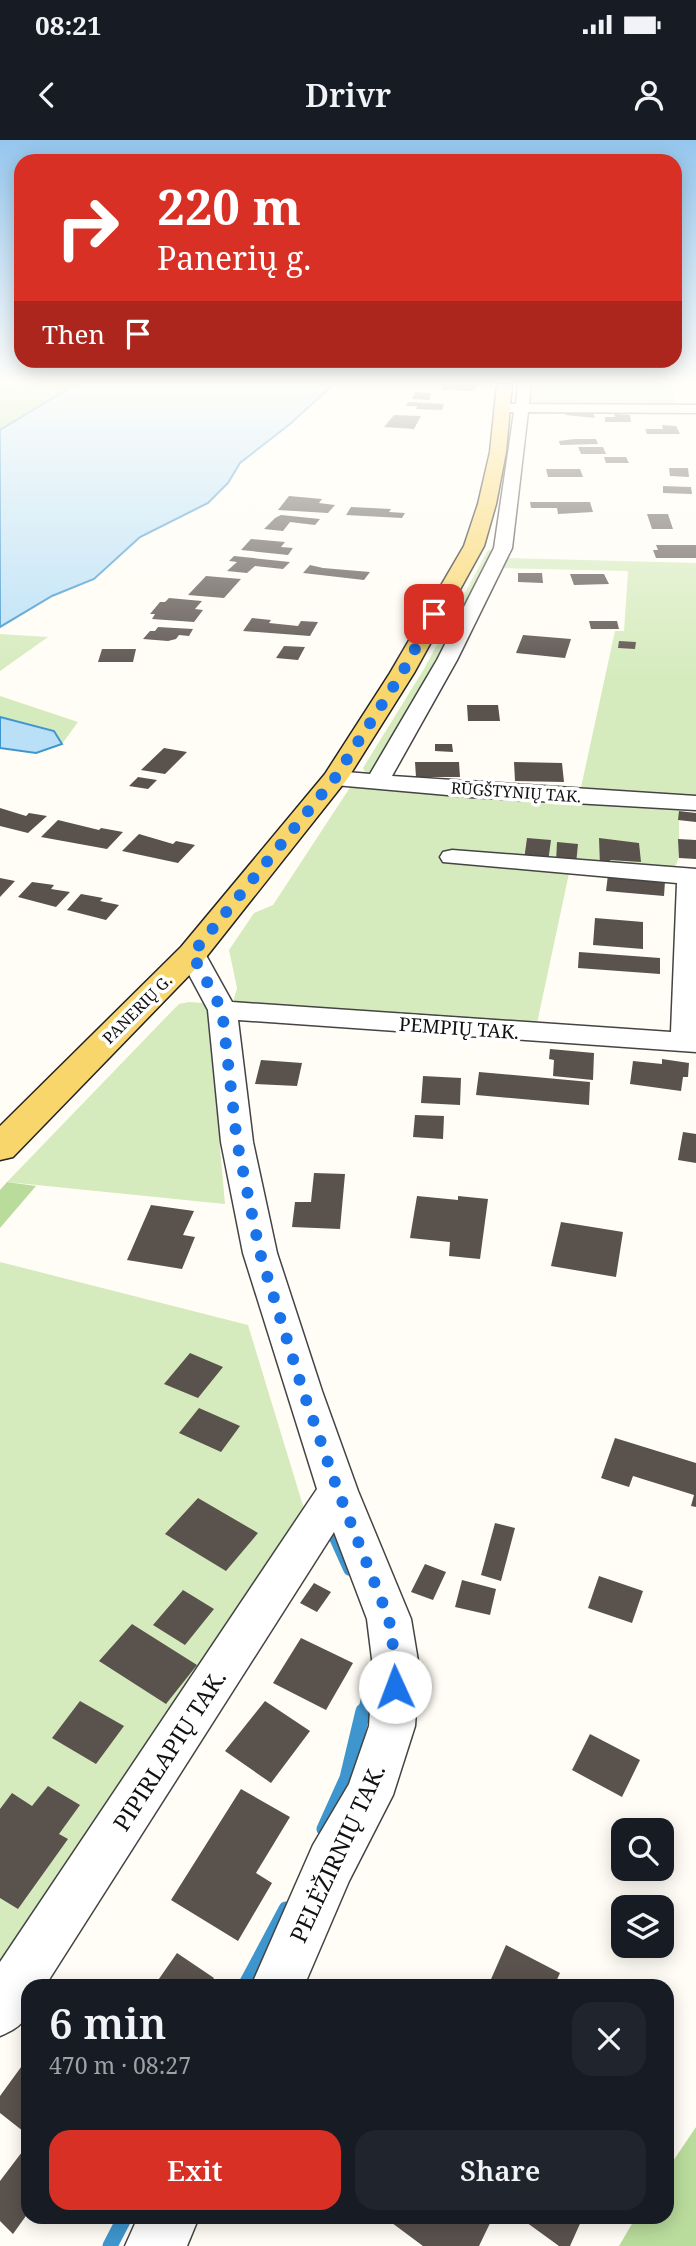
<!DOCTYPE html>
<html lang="en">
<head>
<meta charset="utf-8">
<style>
  :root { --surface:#171b24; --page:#20242c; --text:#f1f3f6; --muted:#9ea1a6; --accent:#d93025 }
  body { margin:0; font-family:"Noto Serif",serif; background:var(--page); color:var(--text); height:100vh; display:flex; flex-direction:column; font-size:26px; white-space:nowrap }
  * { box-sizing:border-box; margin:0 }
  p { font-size:23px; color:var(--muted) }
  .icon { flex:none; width:38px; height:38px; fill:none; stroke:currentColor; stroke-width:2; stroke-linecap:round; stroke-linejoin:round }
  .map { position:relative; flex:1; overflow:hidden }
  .drawer { position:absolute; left:21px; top:1839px; width:653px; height:245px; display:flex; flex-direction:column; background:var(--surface); border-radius:21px; box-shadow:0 4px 18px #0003 }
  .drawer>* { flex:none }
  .top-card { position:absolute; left:14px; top:14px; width:668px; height:214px; border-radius:21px; box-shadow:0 4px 18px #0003; background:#d93025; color:#fff; overflow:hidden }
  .controls { position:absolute; left:611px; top:1678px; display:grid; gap:14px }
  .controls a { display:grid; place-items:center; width:63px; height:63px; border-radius:14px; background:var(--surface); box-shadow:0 4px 18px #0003; font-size:35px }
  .pin { position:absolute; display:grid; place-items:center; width:60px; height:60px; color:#fff; margin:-30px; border-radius:14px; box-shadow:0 4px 10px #0006 }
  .me { position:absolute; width:77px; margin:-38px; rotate:358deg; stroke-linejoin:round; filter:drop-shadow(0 0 5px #0008) }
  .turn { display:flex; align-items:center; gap:24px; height:147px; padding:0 28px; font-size:32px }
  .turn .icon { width:91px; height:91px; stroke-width:2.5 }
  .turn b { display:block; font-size:49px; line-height:60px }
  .then { display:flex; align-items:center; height:66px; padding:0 28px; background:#0003; gap:14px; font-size:26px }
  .round { display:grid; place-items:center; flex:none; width:74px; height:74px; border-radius:21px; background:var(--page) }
  .overview { display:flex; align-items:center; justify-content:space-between; height:119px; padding:0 28px }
  h1 { font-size:42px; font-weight:600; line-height:52px }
  .action { display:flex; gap:14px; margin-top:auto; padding:14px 28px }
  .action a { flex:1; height:80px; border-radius:21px; background:var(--accent); color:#fff; font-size:28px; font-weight:600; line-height:80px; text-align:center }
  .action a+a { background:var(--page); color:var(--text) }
  .status { display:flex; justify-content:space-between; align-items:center; height:49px; padding:0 35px; background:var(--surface); direction:ltr }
  .status svg { height:19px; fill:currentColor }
  header { display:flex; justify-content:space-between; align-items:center; height:91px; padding:0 28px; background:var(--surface); font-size:32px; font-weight:600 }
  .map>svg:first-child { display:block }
  .green { fill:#d5ebbd }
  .forest { fill:#b9dc9c }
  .water { fill:#b9e0f7; stroke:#3f96cf; stroke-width:2 }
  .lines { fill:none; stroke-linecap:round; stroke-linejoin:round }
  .stream-far1 { stroke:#3f96cf; stroke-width:11 }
  .stream { stroke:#3f96cf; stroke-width:15 }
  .building { fill:#5a524d }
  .street-casing { stroke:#444; stroke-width:3 }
  .primary-casing { stroke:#222; stroke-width:3 }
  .street { fill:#fff; fill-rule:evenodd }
  .primary { fill:#f9d66b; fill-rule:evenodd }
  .route { stroke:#1a73e8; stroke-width:12; stroke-dasharray:0 21.6 }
  .labels { text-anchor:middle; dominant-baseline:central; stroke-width:7; stroke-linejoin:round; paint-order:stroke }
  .far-street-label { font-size:16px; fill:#111; stroke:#fff }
  .street-label { font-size:19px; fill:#111; stroke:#fff }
  .near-street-label { font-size:23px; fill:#111; stroke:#fff }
</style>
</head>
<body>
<div class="status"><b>08:21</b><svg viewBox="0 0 49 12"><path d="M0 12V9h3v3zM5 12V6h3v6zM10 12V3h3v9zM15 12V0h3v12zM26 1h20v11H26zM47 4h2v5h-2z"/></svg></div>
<header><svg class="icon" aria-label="back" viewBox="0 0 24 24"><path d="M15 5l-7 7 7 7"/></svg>Drivr<svg class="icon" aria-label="person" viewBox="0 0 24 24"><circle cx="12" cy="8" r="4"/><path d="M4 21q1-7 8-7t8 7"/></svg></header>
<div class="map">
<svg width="696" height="2106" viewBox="0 0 696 2106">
  <rect width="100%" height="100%" fill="#fffdf5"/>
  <path class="green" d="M530 244H671L676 268 528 266Z
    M488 410 493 411 462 477 372 635 366 634 363 628 424 529Z
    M505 418 696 423V659L580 652 615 491H624L628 431 502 428Z
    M0 494 48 497 0 531Z
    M0 556 78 582 62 604 54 591 0 577Z
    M351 646 679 666V718L673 731 571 724 536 888 232 866 237 848 229 810 254 773 273 765Z
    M189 862 203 863 208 871 225 1064 7 1042 172 871 179 864Z
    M0 1122 248 1185 304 1369 0 1842Z"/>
  <path class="forest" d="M0 244H76L0 290Z
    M7 1042 36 1046 0 1088V1050Z
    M696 1987V2106H619L636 2077H667V2030Z"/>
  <path class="water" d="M76 244H334L290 284 240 323 228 343 208 363 140 397 94 439 52 456 0 487V290Z
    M0 577 54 591 62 604 36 613 0 608Z"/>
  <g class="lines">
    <path class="stream-far1" d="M335 1399 349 1430
      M363 1573 374 1527"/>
    <path class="stream" d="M324 1689 347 1638 363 1571
      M245 1846 286 1769
      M110 2106 125 2077"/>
  </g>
  <path class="building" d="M443 244 458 245 478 244 475 251 441 250Z
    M415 252 431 253 429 260 412 259Z
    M408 262 444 264 442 270 416 269 417 266H406Z
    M565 270H592L595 278 566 275Z
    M614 274 630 275 631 282H605V277H615Z
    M394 275 421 276 414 289 384 287Z
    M662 285 676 286 680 294H647L645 289H663Z
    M574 299H596L598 304 560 305 559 301Z
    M578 307H603L606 314H581Z
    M604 317H626L629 323H606Z
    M669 328H688L689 337 670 336Z
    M546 329H580L583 337H548Z
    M663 346 691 347 692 354 663 353Z
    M289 356 322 359 319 363 335 365 328 373 278 370Z
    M530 362H590L593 372 558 374 557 368H531Z
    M351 367 391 369 389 372 405 373 402 378 346 375Z
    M647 374H668L673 389H652Z
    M281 375 320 379 315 385 290 382 283 391 264 389 275 378Z
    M251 399 285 402 281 407 293 408 288 415 241 410Z
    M656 405H696V418H656L653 410H658Z
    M234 416 290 422 283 429 255 426 247 433 227 431 237 422 229 421Z
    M310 425 323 428 370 432 364 440 303 433Z
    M518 433H542L543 443 518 442Z
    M570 434H604L609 444 574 445Z
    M206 436 241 439 224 458 188 455Z
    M169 458 202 461 195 469 203 470 194 482 152 479 155 474H150L160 462H165Z
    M252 478 271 480 269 483 298 486 301 481 318 482 310 496 243 491Z
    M589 481H617L619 489H591Z
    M158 487 193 489 189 496 179 495 176 499 168 501 143 499 150 491H155Z
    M523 495 571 499 565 518 516 513Z
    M619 501 636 502 635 509 618 508Z
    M284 506 305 507 298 520 276 518Z
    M102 509H136L133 522H98Z
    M467 565H498L500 581H468Z
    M435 604H452L453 612 435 611Z
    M164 608 187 612 165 634 141 630Z
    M415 622H459L460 637H416Z
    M514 622 562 623 564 642 515 641Z
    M138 637 157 640 148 649 129 646Z
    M0 668 26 676 29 673 47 676 28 693 0 686Z
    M679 671 696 673V682L678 680Z
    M58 680 99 690 101 688 123 692 107 709 41 697Z
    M139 694 173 704 176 701 195 705 178 723 122 711Z
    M527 698 551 700 548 722 524 720Z
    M599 698 639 703 641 722 610 720 611 726H600Z
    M678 699 696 700V719L679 718Z
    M557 702 578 704 576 724 556 722Z
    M608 735 665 741 664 756 606 751Z
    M0 738 15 741 0 757Z
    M32 742 54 745 51 749 70 752 56 767 18 757Z
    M81 754 103 758 100 761 119 765 106 780 67 770Z
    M595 778 643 782V809L593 805Z
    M579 812 660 818V834L578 828Z
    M550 909 594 913 593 940 553 936 554 920 549 919Z
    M662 919 689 923 688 937H683L681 951 630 944 633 921 662 924Z
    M261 920 302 923 297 946 255 944Z
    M479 932 590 942 589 965 476 955Z
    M423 936 461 938 460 965 421 963Z
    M415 975 444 976 443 999 413 997Z
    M683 992 696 994V1023L678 1020Z
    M314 1033 345 1034 340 1089 292 1087 295 1062H311Z
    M417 1056 458 1060V1056L488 1059 480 1119 449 1116 450 1102 410 1098Z
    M151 1065 194 1071 183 1095 195 1097 182 1129 127 1120Z
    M561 1082 623 1092 616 1137 551 1126Z
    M190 1213 223 1227 198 1258 164 1244Z
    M199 1268 240 1286 221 1312 179 1293Z
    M615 1298 696 1323V1367L691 1366 694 1355 633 1336 629 1347 601 1338Z
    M198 1358 258 1393 226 1431 165 1394Z
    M495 1383 515 1388 501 1441 481 1435Z
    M425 1424 446 1432 433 1460 411 1452Z
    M599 1436 643 1451 632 1483 588 1468Z
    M462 1440 496 1449 490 1475 455 1467Z
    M314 1443 331 1452 317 1472 300 1463Z
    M183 1450 214 1469 185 1505 153 1485Z
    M132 1484 197 1525 166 1564 99 1521Z
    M301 1498 353 1523 326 1570 273 1543Z
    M80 1561 124 1586 96 1624 52 1598Z
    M265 1561 310 1591 271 1643 225 1611Z
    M590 1594 640 1620 622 1657 572 1630Z
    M48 1646 80 1665 59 1694 68 1699 18 1769 0 1758V1669L12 1653 32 1666Z
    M241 1649 290 1677 256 1733 272 1743 238 1801 171 1760Z
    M506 1805 560 1833 554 1846H488Z
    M177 1813 214 1838 209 1846H154Z
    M24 1923 28 1926V1995L0 1973V1956Z
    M25 2008 28 2010V2073L13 2094 0 2081V2041Z
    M384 2077H493L479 2106H423Z
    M519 2077H583L570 2106H559Z"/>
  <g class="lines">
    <g class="street-casing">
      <path id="street" d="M518 244H531L529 264 696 265V273L528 272 512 408 457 520 392 636 696 656V670L470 657 335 645 327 643 324 638 327 633 335 631 370 634 437 520 494 408 514 272H503L496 268 503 264H516Z
        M452 710 696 729V912L238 880 253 1002 277 1113 322 1251 358 1351 411 1479 419 1527 415 1586 393 1655 349 1741 304 1846H251L313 1705 349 1644 369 1586 373 1527 367 1479 334 1392 45 1846H28C28 1876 29 1884 0 1896V1822L317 1349 243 1113 221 1002 208 870 178 814 182 808 192 806 202 808 232 862 671 892 677 743 443 722 440 717 443 712Z
        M138 2077H199L187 2106H125Z"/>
    </g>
    <g class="primary-casing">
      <path id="primary" d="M497 244H512L506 312 496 364 484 406 414 533 348 638 203 821 13 1017 0 1020V986L181 807 325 634 390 533 464 406 478 364 490 312Z"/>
    </g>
    <use href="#street" class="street"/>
    <use href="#primary" class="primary"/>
  </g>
  <linearGradient id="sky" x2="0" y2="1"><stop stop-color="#95c6ee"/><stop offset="0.45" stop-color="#fffefa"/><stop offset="1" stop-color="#fffefa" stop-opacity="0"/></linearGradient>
  <rect width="696" height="539" fill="url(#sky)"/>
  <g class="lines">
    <path class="route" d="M395 1547 396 1527 389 1479 338 1351 303 1251 260 1113 237 1002 222 870 192 814 335 638 402 533 434 474"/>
  </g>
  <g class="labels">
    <g class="far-street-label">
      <text transform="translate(516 652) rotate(4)">RŪGŠTYNIŲ TAK.</text>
      <text transform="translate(137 869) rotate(-45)">PANERIŲ G.</text>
    </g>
    <g class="street-label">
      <text transform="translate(459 888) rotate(4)">PEMPIŲ TAK.</text>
    </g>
    <g class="near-street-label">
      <text transform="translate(169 1610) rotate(-57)">PIPIRLAPIŲ TAK.</text>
      <text transform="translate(337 1713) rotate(-65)">PELĖŽIRNIŲ TAK.</text>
    </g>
  </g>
</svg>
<div class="controls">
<a><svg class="icon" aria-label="search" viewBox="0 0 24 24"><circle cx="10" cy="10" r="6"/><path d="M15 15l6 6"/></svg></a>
<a><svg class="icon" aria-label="layers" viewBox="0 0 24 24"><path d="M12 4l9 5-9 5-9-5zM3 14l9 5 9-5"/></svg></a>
</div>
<div class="pin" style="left:434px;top:474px;background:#d93025"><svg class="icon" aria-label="arrive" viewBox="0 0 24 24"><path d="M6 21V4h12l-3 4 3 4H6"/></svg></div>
<svg class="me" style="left:395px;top:1547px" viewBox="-20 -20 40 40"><circle r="19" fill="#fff"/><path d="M0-13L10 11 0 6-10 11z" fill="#1a73e8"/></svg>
<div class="top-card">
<div class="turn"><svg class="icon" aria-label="right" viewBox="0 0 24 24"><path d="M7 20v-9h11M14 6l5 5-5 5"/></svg><div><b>220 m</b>Panerių g.</div></div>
<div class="then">Then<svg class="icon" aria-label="arrive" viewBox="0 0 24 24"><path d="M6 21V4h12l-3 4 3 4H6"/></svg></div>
</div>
<section class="drawer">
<div class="overview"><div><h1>6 min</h1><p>470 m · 08:27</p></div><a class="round"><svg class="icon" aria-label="close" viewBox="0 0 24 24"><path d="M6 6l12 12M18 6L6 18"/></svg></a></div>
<div class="action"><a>Exit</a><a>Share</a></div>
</section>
</div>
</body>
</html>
